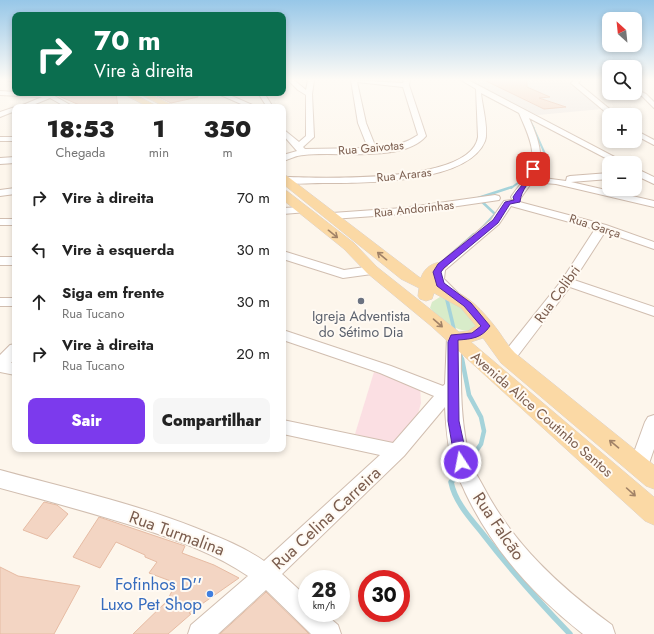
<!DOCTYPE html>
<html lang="pt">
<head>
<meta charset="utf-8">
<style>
  :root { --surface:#fff; --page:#f6f6f6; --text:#222; --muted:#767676; --accent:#7c3aed }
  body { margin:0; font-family:Jost,sans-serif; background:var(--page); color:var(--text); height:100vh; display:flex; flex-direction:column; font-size:15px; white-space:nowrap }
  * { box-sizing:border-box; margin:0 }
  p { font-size:13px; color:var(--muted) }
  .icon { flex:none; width:22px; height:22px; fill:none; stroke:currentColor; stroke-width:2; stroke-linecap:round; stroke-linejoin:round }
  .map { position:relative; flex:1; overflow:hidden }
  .side { position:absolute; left:12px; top:104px; width:274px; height:348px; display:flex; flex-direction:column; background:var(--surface); border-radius:8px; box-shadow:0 2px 6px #0003 }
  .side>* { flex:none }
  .hud { position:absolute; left:12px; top:12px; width:274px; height:84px; border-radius:8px; box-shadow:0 2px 6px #0003; background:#0b6e4f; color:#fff; overflow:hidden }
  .needle { width:26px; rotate:333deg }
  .tools { position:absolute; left:602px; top:12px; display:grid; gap:8px }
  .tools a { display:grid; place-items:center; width:40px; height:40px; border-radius:8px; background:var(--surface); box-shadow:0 2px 6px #0003; font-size:20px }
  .speed { position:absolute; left:298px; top:570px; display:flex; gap:8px; font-size:20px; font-weight:700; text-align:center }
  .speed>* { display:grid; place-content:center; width:52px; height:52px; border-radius:50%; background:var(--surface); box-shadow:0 2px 6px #0003; line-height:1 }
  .speed small { font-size:10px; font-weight:400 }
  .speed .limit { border:6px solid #d22; background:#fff; color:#111 }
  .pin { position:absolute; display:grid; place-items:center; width:34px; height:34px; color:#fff; margin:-17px; border-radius:8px; box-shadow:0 2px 6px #0006 }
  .me { position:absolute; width:44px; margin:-22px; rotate:349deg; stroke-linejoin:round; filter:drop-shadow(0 0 3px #0008) }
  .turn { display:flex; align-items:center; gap:14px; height:84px; padding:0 16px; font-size:18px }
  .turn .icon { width:52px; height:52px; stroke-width:2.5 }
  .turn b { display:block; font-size:28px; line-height:34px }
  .eta { display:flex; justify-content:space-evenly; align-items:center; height:68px; text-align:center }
  .eta b { font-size:24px; font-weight:800; line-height:28px }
  .action { display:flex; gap:8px; margin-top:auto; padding:8px 16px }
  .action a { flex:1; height:46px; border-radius:8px; background:var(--accent); color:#fff; font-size:16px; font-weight:800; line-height:46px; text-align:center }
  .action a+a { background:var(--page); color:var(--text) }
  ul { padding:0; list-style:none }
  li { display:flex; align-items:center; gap:12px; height:52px; padding:0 16px }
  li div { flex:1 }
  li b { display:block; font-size:15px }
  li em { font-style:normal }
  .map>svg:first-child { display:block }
  .industrial { fill:#efe9e4 }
  .medical { fill:#fbdfe3 }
  .green { fill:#d8ecc9 }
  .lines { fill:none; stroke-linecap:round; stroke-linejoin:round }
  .stream-far5 { stroke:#a5d3da; stroke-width:1.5 }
  .stream-far4 { stroke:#a5d3da; stroke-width:2 }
  .stream-far3 { stroke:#a5d3da; stroke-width:2.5 }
  .stream-far2 { stroke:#a5d3da; stroke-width:3.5 }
  .stream-far1 { stroke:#a5d3da; stroke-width:4.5 }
  .stream { stroke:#a5d3da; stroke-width:5.5 }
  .building { fill:#f3d5c3; stroke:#e6bba3 }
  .minor-casing { stroke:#d1beb0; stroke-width:2 }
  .major-casing { stroke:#dad1cd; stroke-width:1 }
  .minor { fill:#fff; fill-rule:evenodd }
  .major { fill:#fbd9a5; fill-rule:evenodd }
  .oneway { stroke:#a18267 }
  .route { fill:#7c3aed; stroke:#51269a }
  .worship-dot { fill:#6b7280; stroke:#fffaf3; stroke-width:1.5 }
  .shop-dot { fill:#3f7fe0; stroke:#fffaf3; stroke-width:1.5 }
  .labels { text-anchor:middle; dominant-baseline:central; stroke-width:4; stroke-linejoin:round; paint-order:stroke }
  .far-street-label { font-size:12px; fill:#7a5c4d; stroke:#fffaf3 }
  .street-label { font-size:14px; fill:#7a5c4d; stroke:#fffaf3 }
  .worship-label { font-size:14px; fill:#5b616d; stroke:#fffaf3 }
  .near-street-label { font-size:17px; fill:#7a5c4d; stroke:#fffaf3 }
  .near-shop-label { font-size:17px; fill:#366cbe; stroke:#fffaf3; text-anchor:end }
</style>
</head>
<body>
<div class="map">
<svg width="654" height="634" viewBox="0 0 654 634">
  <rect width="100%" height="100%" fill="#fdf6ec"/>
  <path class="industrial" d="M469 80H562L572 84 602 109 538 115 520 109Z"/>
  <path class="medical" d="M374 372 420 386 421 403 416 421 394 444 355 434Z"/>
  <path class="green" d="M440 297 458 302 477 324C469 343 437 317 430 308L432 302Z"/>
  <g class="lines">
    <path class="stream-far5" d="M531 122 534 128"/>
    <path class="stream-far4" d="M511 188 522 180 541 175 545 154 533 127"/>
    <path class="stream-far3" d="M481 229 495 214 478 198 512 187
      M440 264 474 234"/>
    <path class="stream-far2" d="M438 265 441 263
      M446 296 455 333
      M460 351 462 360"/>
    <path class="stream-far1" d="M462 359 469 395 481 417 484 431 481 444 467 464
      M452 481 459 473"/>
    <path class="stream" d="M453 480 451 482C455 502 470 518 483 534 510 569 539 602 570 634"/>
  </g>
  <path class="building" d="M484 80H527V87L550 97 539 98 566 107 544 109Z
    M52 93H116L118 107H84Z
    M151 93H197L198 97 171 103Z
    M44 502 57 505 68 514 47 539 23 530Z
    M99 517 185 546 182 553 214 565 239 578 189 613 191 614 168 634H133L167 601 176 583 149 573 157 562 145 557V555L116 542 100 568 73 557Z
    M0 567 18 576 80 586 54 634H0Z
    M266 592 309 634H220Z"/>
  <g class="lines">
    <g class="minor-casing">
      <path id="minor" d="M5 80H15V82Z
        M288 80H294L306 90 308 80H314L312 94 314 137 303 147 305 149 368 148 358 123 351 80 403 83 404 80H410L409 85 426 136C403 163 336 151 304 155 297 155 290 159 283 161V155L297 151 283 135V129L299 142 306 136V95L298 90ZM357 82 403 87 418 135C405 144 391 147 376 148L366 123Z
        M461 80H468L626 163H615L529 118C537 136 546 157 536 177L566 181 567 177 570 176 609 173V179L571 182 654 201V207L556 184 532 182 520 199H512L511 197C516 189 523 182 528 174 539 154 527 132 519 113L481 93C482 105 489 130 485 141 468 184 362 183 323 183 310 183 295 185 283 182V178L286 177C322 178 471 184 478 137L476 89Z
        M574 80H581L578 83 617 115H609L572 84 571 83Z
        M635 89 646 94 654 102V108L642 96 634 93Z
        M0 91 51 94 74 107H66L50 98 28 107H18L42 97 0 95Z
        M216 93H225L257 107H248Z
        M258 93H264L273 107H267Z
        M15 107V111L0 117V112Z
        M635 130 654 140V145L635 135Z
        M0 137H15V141H0Z
        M15 157V163L0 164V158Z
        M635 168 654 177V184L635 175Z
        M15 188V194L0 196V190Z
        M495 195 499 196 500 198 499 200 403 214 332 219 327 216 332 213 403 208Z
        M512 200 606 225 654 242V249L605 232 574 280 654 307V316L570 287 513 362 508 363 503 362 500 358 503 354 562 280 595 229 511 206 499 224 445 270 444 279 459 294 457 297C446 299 437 288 432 280L433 269 491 220 504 201Z
        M303 207 307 208 308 210 307 212 283 214V208Z
        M0 219H15V225H0Z
        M283 251 344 270 372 266 378 270 372 274 343 278 283 259Z
        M0 257H15V265H0Z
        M0 298H15V306H0Z
        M283 330 391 366 443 386 445 384 447 338 449 335 454 333 459 335 461 338C461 379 459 422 471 462 473 470 479 478 483 486 513 544 560 587 612 625L615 634H583C533 595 492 549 465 492 461 482 454 472 452 461 447 444 446 425 445 407L404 456 282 574 307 597V613H324L338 625 341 634H311L266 590 218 634H188L191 625 248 576C216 554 179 541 143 529 96 514 48 501 0 488V470C66 488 133 503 196 528 221 538 242 546 264 561L380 455 283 434V420L393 443 434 396 380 373 283 340Z
        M15 344V358L11 363H15V375L0 372V355L10 345Z
        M654 415V449L646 472 639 474 632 472 629 466 645 422 648 417Z"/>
    </g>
    <g class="major-casing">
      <path id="major" d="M122 93H132L155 105 154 107H148Z
        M138 93H148L176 107H165Z
        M283 175 287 176 419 277 421 278C424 267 436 260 446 263L448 266 437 275 436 283C464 293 475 302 493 324 500 332 506 344 515 353L654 465V489L646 486 501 363 483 338 471 342 654 497V525L645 521 431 326 367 273 344 249 283 200V190L287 191 354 243 377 267 459 332 468 331 476 326 461 308 434 293 432 299 426 301 420 299 418 296 419 288 401 279 283 184Z"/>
    </g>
    <use href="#minor" class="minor"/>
    <use href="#major" class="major"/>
  </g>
  <defs><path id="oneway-shaft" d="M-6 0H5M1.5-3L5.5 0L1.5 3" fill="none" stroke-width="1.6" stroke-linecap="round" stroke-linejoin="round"/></defs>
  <g class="oneway">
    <use href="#oneway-shaft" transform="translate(333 234) rotate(39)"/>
    <use href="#oneway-shaft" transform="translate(382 256) rotate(-141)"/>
    <use href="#oneway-shaft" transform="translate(438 323) rotate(41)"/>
    <use href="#oneway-shaft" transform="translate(614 444) rotate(-140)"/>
    <use href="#oneway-shaft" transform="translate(631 492) rotate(42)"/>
  </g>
  <linearGradient id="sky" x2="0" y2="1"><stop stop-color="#97c7e8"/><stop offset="0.47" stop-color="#fefbf6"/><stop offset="1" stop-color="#fefbf6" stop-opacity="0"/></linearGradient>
  <rect width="654" height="169" fill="url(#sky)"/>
  <path class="route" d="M533 167 536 169C531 182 521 189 520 202L510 204 498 223 444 268 441 272 444 283 471 303 490 326C482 338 472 339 458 340V342L459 421 468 462 466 466 461 468 457 466 455 462 448 421V342L451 335 472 333 481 326 464 306 437 286 433 272 438 264 493 220 505 202 514 200 513 197C517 190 523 185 527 178 530 174 529 170 533 167Z"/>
  <circle class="worship-dot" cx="361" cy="301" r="4"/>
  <circle class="shop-dot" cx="210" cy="594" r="4"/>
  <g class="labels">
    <g class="far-street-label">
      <text transform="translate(371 148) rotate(-5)">Rua Gaivotas</text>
      <text transform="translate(404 175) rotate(-6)">Rua Araras</text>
      <text transform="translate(414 209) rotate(-6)">Rua Andorinhas</text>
      <text transform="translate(595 226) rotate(18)">Rua Garça</text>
    </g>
    <g class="street-label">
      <text transform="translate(557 294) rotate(-54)">Rua Colibri</text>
      <text transform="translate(542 414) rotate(41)">Avenida Alice Coutinho Santos</text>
    </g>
    <g class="worship-label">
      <text x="361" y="316">Igreja Adventista<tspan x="361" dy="16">do Sétimo Dia</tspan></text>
    </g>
    <g class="near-street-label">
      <text transform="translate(326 518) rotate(-43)">Rua Celina Carreira</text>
      <text transform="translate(499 526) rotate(56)">Rua Falcão</text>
      <text transform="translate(177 533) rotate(20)">Rua Turmalina</text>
    </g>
    <g class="near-shop-label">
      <text x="202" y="584">Fofinhos D''<tspan x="202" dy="20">Luxo Pet Shop</tspan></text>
    </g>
  </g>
</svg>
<div class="tools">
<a><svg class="needle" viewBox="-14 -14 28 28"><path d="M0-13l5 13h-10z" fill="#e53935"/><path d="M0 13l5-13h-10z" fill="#767676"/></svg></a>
<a><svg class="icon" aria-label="search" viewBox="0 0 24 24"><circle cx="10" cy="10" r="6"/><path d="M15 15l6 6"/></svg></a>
<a>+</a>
<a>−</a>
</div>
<div class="speed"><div>28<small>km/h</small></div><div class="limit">30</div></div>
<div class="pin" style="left:533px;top:169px;background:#d93025"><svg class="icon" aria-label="arrive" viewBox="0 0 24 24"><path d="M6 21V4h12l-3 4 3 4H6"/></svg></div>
<svg class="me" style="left:461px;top:462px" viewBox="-20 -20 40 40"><circle r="17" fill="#7c3aed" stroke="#fff" stroke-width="3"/><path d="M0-11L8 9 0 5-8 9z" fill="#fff"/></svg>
<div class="hud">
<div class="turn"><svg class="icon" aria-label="right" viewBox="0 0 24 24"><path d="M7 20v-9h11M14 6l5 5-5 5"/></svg><div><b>70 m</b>Vire à direita</div></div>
</div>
<section class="side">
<div class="eta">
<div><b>18:53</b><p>Chegada</p></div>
<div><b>1</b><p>min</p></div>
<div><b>350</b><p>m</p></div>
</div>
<ul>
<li><svg class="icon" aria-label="right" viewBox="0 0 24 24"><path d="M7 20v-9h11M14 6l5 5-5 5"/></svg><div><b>Vire à direita</b></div><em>70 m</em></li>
<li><svg class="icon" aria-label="left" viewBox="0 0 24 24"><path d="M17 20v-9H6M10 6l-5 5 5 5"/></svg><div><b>Vire à esquerda</b></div><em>30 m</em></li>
<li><svg class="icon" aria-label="ahead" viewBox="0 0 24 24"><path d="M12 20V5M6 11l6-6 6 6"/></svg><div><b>Siga em frente</b><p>Rua Tucano</p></div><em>30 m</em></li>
<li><svg class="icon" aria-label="right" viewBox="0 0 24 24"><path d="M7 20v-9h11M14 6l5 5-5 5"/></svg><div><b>Vire à direita</b><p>Rua Tucano</p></div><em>20 m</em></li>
</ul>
<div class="action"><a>Sair</a><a>Compartilhar</a></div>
</section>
</div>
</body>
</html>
